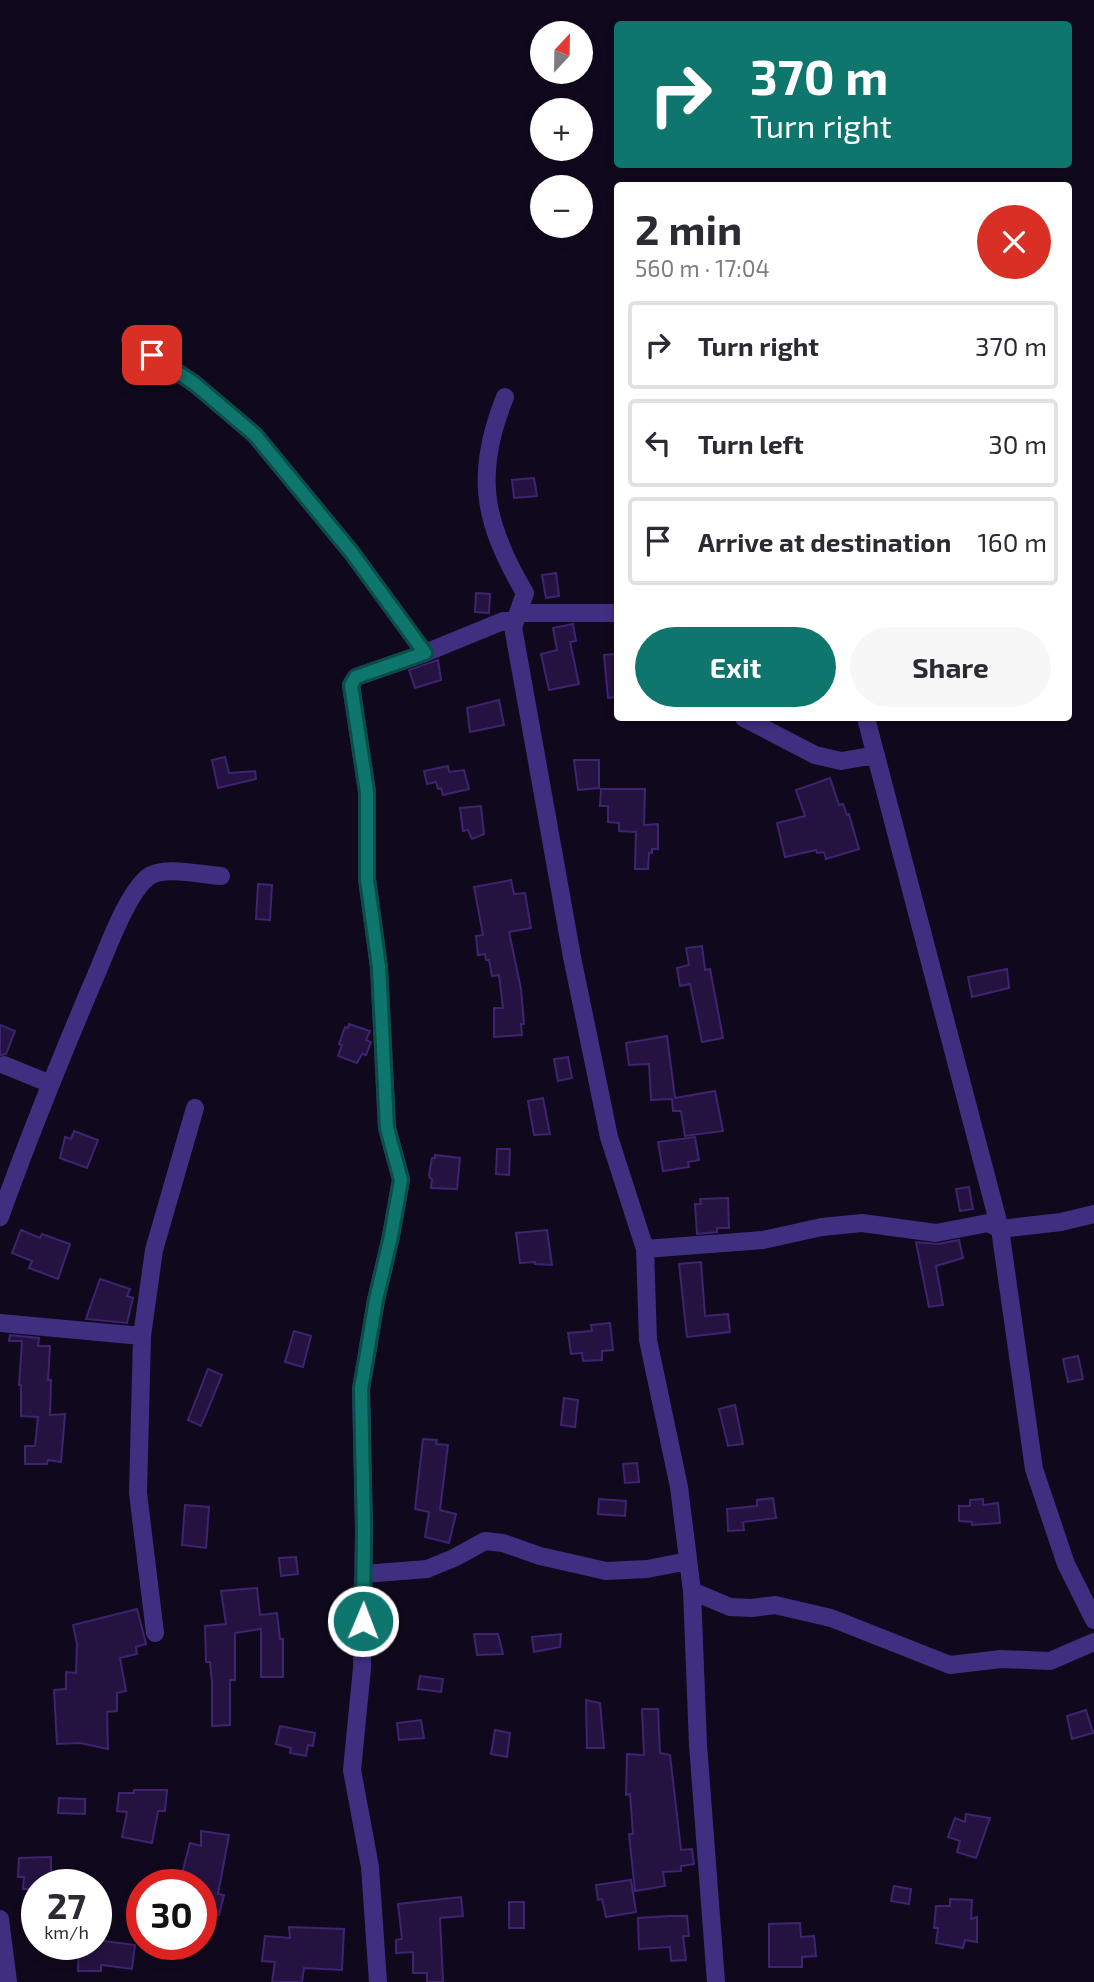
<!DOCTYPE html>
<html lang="en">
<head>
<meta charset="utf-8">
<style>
  :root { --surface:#fff; --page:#f7f7f7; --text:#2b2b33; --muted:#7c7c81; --line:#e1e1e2; --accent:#0f766e }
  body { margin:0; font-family:"Exo 2",sans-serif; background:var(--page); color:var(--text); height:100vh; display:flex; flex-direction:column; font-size:26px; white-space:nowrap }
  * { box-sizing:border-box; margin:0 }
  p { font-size:23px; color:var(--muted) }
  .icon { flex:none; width:38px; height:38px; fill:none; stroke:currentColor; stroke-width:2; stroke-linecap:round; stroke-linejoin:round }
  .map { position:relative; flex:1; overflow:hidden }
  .details { position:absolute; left:614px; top:182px; width:458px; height:539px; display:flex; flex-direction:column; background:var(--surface); border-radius:7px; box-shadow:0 4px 10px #0003 }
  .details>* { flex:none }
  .guide { position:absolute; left:614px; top:21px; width:458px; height:147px; border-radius:7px; box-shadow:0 4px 10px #0003; background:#0f766e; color:#fff; overflow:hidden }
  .needle { width:46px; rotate:22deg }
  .controls { position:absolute; left:530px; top:21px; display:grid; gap:14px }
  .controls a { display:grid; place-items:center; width:63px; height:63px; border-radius:50%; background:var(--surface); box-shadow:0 4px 10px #0003; font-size:35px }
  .speed { position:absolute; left:21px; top:1869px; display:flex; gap:14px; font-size:35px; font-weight:700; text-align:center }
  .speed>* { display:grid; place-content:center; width:91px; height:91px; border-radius:50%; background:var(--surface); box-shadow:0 4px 10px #0003; line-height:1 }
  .speed small { font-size:18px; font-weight:400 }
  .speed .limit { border:10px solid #d22; background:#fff; color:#111 }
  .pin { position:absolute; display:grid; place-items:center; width:60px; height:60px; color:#fff; margin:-30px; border-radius:14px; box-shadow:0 4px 10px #0006 }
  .me { position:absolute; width:77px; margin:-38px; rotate:1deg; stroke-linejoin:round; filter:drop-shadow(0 0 5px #0008) }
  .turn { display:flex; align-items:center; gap:24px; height:147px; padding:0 21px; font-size:32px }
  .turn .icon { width:91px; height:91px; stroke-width:2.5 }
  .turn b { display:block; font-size:49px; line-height:60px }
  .round { display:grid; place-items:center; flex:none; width:74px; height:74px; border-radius:37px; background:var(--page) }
  .overview { display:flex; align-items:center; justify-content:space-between; height:119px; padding:0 21px }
  h1 { font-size:42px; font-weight:700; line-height:52px }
  .cta { display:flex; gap:14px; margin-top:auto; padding:14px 21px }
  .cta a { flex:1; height:80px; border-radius:42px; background:var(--accent); color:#fff; font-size:28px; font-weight:700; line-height:80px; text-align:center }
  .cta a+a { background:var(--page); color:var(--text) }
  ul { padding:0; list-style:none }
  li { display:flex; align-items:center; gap:21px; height:88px; margin:0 14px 10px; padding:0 7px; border:4px solid var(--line); border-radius:7px }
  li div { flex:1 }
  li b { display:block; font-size:26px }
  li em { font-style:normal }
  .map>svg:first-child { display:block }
  .building { fill:#241340; stroke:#3e236f; stroke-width:2 }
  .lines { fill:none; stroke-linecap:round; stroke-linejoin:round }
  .street { stroke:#3f2f81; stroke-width:18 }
  .route-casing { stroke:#0a4d48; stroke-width:18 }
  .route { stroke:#0f766e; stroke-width:12 }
</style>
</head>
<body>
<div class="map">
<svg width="1094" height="1982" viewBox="0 0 1094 1982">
  <rect width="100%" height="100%" fill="#10091d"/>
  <path class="building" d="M534 478 537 496 514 498 512 480Z
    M556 573 559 596 546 598 542 575Z
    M476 593 490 594 489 613 475 612Z
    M573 624 576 641 570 642 579 684 549 690 541 654 557 650 553 628Z
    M618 654V697L608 698 604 655Z
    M438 660 441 680 415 688 409 670Z
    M499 700 504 725 470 732 467 708Z
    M225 757 229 773 255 771 256 779 218 788 212 760Z
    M574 760H599V788L578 790Z
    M448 766 449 772 464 770 469 789 443 795 441 788 438 789 436 782 427 784 424 771Z
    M830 778 839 805 843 804 847 815 849 814 859 849 826 859 824 852 817 853 816 850 785 857 777 823 805 816 796 790Z
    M601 789H645L644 825 658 824V849H652V853H649L648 869H635L636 832 619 831V823L608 822V806H600Z
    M481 806 484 834 472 839 468 830 463 831 460 808Z
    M511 880 514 894 525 893 531 928 509 932 521 989 524 1024H521L522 1035 494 1037V1008H503L499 975 492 976 489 960H486L485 954 478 955 476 936 483 935 474 887Z
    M258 884 272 885 270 920 256 919Z
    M702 946 705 970 710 969 723 1038 702 1042 690 984 680 986 677 968 689 965 686 948Z
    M1007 969 1009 988 972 997 968 977Z
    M349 1024 370 1031 366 1040 371 1042 366 1055 362 1054 357 1063 338 1056 342 1045 339 1044 345 1027 348 1028Z
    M0 1025 15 1031 6 1054 0 1055Z
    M667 1036 675 1098 715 1091 723 1131 685 1136 681 1111H673L672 1099 651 1100 649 1064 629 1065 626 1043Z
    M568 1057 572 1078 558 1081 554 1059Z
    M543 1098 550 1134 534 1135 528 1101Z
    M74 1131 98 1140 87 1168 60 1158 65 1137 71 1139Z
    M695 1137 699 1160 688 1162 689 1167 663 1171 658 1142Z
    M497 1149H510L509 1175 496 1174Z
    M435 1155 460 1158 457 1189 431 1188 432 1179 430 1178 429 1175 432 1158H435Z
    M969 1187 973 1209 960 1211 956 1189Z
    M728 1198 729 1228H717V1232L697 1234 695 1204H701L700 1199Z
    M21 1230 40 1238 42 1234 70 1244 58 1279 29 1268 32 1261 12 1253Z
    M547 1230 552 1265 535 1264V1262L520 1263 516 1233Z
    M959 1240 963 1258 936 1266 943 1305 929 1307 916 1242 938 1244Z
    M701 1262 705 1316 728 1314 730 1332 687 1337 679 1264Z
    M100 1279 130 1289 127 1296 133 1298 127 1323 86 1319Z
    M610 1323 613 1350 602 1351V1360L583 1361 582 1353 571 1354 568 1333 592 1331 591 1325Z
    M294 1331 311 1336 303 1367 285 1362Z
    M10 1335 39 1338 38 1346H50L48 1380H51L50 1415 65 1414 61 1462 48 1460 47 1464H25V1446H35L38 1417 21 1416V1385H19L22 1341H9Z
    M1078 1356 1083 1379 1068 1382 1063 1359Z
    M208 1369 222 1375 201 1426 188 1420Z
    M564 1398 578 1400 575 1427 561 1425Z
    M735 1405 743 1444 728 1446 719 1409Z
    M423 1439 437 1440 436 1444 448 1445 440 1510 456 1514 449 1543 425 1537 429 1512 415 1509Z
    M637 1463 639 1482 625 1483 623 1464Z
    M773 1498 776 1518 743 1522 744 1530 728 1531 727 1509 757 1506V1500Z
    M599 1499 626 1501 625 1516 598 1514Z
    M983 1499V1505L998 1503 1000 1523 972 1525V1522L959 1521V1506H970V1500Z
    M185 1505 209 1507 206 1548 182 1545Z
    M296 1557 298 1574 281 1576 279 1558Z
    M257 1588 260 1615 277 1613 280 1639H283V1677H261V1629L235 1633V1680H230V1725L212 1726V1683L210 1662H206L205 1626 226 1624 221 1591Z
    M137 1609 146 1644 136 1647 137 1654 120 1658 126 1691 117 1693V1711L107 1712 108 1749 80 1743 57 1744 54 1690 66 1689V1672L76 1673 77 1643 73 1625Z
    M474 1634H498L503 1654 477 1655Z
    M561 1634 560 1647 534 1652 532 1637Z
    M420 1676 443 1679 441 1692 418 1689Z
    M586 1700 600 1703 604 1748H587Z
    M642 1709H658L660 1753 670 1755 681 1850 692 1849 694 1864 681 1866V1871L663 1872 665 1886 635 1891 629 1834H633L630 1794 626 1795 627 1754 644 1755Z
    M1086 1710 1093 1733 1072 1739 1067 1716Z
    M421 1720 424 1738 399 1740 397 1723Z
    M280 1726 315 1733 313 1746 308 1745 306 1756 290 1753 291 1748 276 1744Z
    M495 1730 510 1733 507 1757 491 1754Z
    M134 1790H167L165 1811H158L152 1843 122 1837 127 1812 117 1811 119 1793H134Z
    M59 1798 85 1799V1814L58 1813Z
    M966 1814 990 1818 976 1858 957 1852 960 1841 948 1837 955 1818 965 1822Z
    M201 1831 229 1835 218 1894 224 1895 219 1915 201 1913V1885H179L190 1843 201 1846Z
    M51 1857V1885H37V1889H23L24 1877H18L19 1858Z
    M631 1880 636 1912 606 1917 602 1899 598 1900 596 1885Z
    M894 1886 911 1889 909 1904 891 1901Z
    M461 1897 463 1916 440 1918 443 1982H427V1973H413V1952L396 1953V1940L402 1939 398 1904Z
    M950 1899 972 1900 971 1919 977 1917V1942L965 1940 963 1948 936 1943 938 1928H934L936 1906H950Z
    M509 1902H524V1928H509Z
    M670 1916H687L689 1936H683L686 1960 671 1961 670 1947 639 1949 638 1918Z
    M800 1923 801 1937 814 1936 816 1956 802 1957V1967H769V1924Z
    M289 1927 344 1929 342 1970 304 1968 302 1982H272L275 1962 262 1961 265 1936 290 1938Z
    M96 1940 135 1945 132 1969 101 1965V1971H78L79 1944H96Z"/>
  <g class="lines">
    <path class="street" d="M130 340 195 384 255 435 352 553 425 653
      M505 397C474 474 483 522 525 593L513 627 572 957 609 1137 645 1249 648 1340 679 1487 692 1591 698 1745 716 1982
      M518 613H618
      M744 718 815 755 841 761 876 755
      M866 718 1000 1229 1034 1469 1066 1564 1094 1620
      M4 1065 51 1084
      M0 1217C29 1136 62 1055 96 975 108 948 126 895 148 877 163 865 202 875 221 876
      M645 1249 763 1240 822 1227 862 1223 936 1233 988 1223 1000 1229 1061 1222 1094 1214
      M0 1323 142 1336 138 1493 155 1633
      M142 1336 154 1250 195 1108
      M364 1574 427 1569 454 1558 485 1541 503 1543 540 1556 606 1571 647 1569 688 1561
      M692 1591 730 1607 752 1608 775 1605 831 1618 950 1665 1001 1659 1050 1661 1094 1642
      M0 1919 8 1982
      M378 1982 370 1867 352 1770 362 1668 364 1529 361 1389 376 1300 391 1236 401 1179 387 1128 379 967 367 879V792L351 685 356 677 425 653 503 621H509L513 627"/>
  </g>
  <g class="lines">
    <g class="route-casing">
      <path id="route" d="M152 355 195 384 255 435 352 553 425 653 356 677 351 685 367 792V879L379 967 387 1128 401 1180 391 1236 376 1300 361 1389 364 1529 363 1621"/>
    </g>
    <use href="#route" class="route"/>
  </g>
</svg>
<div class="controls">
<a><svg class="needle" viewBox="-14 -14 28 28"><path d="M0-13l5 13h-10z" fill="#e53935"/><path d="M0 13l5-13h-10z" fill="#7c7c81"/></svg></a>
<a>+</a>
<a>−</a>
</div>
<div class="speed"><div>27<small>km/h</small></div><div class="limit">30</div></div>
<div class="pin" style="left:152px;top:355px;background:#d93025"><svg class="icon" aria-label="arrive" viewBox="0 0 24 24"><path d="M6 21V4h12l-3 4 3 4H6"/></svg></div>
<svg class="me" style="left:363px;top:1621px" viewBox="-20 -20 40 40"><circle r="17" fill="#0f766e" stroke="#fff" stroke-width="3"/><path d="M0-11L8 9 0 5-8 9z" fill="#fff"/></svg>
<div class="guide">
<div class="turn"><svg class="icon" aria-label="right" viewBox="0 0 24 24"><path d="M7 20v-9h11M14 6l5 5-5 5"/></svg><div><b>370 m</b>Turn right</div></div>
</div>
<section class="details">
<div class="overview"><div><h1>2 min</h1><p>560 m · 17:04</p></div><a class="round" style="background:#d93025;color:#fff"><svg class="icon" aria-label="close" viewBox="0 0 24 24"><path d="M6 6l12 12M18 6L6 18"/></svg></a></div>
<ul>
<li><svg class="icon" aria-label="right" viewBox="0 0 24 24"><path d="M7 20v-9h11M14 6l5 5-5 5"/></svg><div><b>Turn right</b></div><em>370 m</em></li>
<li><svg class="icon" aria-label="left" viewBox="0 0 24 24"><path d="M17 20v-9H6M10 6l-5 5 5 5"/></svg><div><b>Turn left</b></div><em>30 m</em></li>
<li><svg class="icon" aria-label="arrive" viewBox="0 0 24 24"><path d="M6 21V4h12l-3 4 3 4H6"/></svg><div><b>Arrive at destination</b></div><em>160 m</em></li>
</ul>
<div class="cta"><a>Exit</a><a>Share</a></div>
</section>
</div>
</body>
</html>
